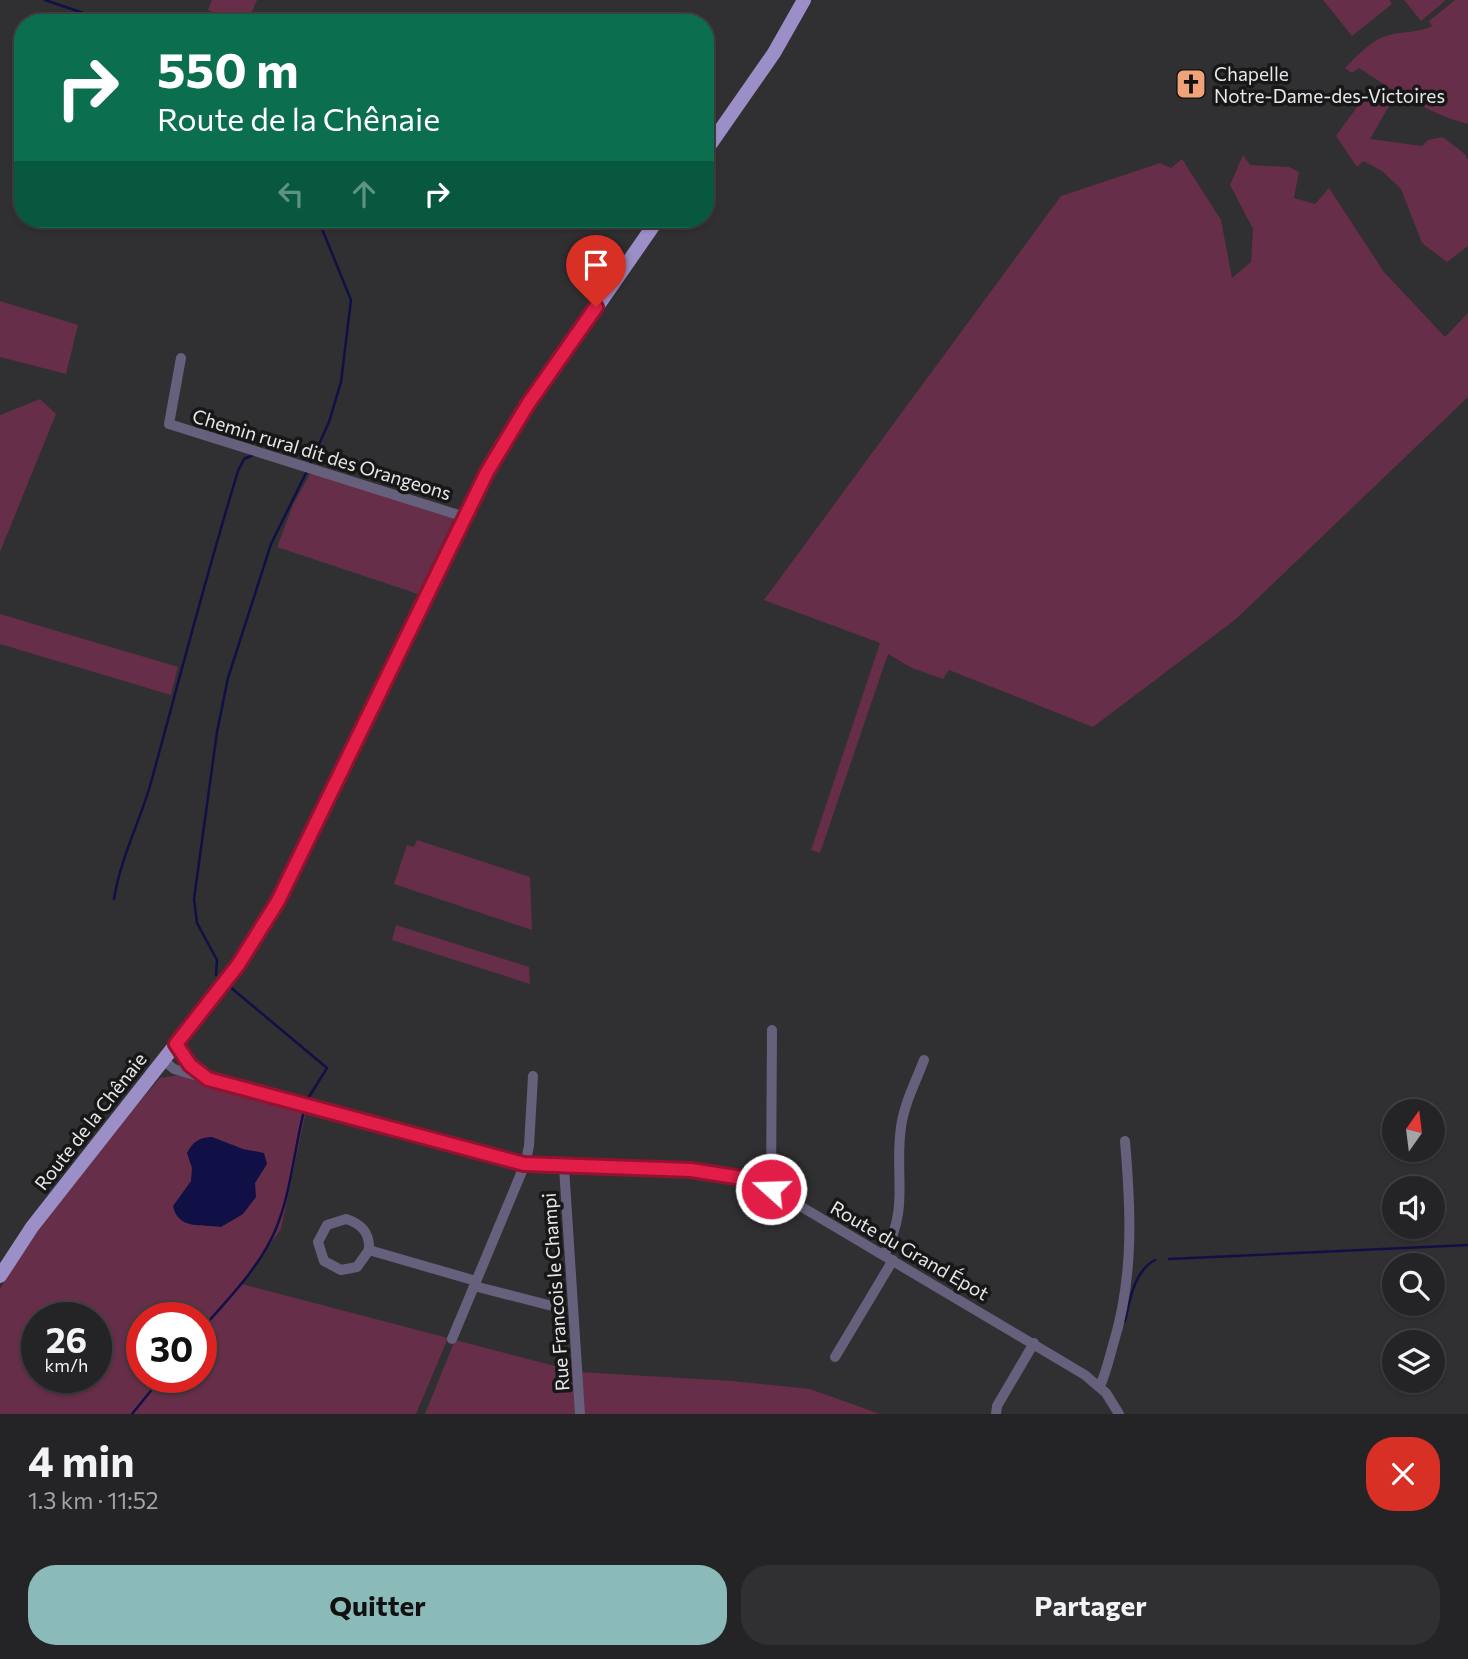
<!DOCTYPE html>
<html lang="fr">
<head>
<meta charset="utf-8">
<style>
  :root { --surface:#242325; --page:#302f32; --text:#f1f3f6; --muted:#a3a4a7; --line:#414042; --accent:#8bbbb9 }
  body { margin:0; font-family:Commissioner,sans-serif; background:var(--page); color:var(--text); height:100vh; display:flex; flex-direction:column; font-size:26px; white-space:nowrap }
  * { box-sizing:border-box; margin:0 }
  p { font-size:23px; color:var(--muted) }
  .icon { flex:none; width:38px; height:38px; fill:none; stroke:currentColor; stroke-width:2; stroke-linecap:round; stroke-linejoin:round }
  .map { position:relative; height:1414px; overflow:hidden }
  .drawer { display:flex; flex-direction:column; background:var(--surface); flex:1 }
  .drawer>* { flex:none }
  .hud { position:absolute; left:14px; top:14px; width:700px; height:214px; border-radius:28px; box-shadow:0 2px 5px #0004,0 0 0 2px var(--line); background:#0b6e4f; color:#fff; overflow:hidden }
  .needle { width:46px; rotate:14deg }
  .buttons { position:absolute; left:1382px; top:1099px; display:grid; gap:14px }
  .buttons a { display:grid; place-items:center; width:63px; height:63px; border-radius:50%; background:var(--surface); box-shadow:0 2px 5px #0004,0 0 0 2px var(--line); font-size:35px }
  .speed { position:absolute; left:21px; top:1302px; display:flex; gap:14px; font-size:35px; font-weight:700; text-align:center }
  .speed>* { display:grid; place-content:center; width:91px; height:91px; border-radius:50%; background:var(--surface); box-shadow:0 2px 5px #0004,0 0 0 2px var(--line); line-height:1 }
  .speed small { font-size:18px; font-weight:400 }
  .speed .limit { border:10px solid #d22; background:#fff; color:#111 }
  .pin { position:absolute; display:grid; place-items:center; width:60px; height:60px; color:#fff; margin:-72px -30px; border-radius:50% 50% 50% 0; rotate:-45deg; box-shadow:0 0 7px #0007 }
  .pin .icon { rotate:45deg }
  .me { position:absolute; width:77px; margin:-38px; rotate:290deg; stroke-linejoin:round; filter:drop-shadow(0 0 5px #0008) }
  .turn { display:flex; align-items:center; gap:24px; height:147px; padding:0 28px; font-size:32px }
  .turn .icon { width:91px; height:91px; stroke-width:2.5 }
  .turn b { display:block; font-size:49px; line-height:60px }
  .lanes { display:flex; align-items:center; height:66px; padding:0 28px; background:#0003; justify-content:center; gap:35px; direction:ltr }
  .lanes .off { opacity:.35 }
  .round { display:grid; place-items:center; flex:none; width:74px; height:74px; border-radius:28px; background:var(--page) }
  .headline { display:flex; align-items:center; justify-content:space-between; height:119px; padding:0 28px }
  h1 { font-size:42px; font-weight:700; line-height:52px }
  .action { display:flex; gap:14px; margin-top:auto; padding:14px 28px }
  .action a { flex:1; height:80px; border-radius:28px; background:var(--accent); color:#111; font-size:28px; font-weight:700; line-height:80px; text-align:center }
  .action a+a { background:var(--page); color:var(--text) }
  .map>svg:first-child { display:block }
  .green { fill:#662e49; fill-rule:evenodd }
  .water { fill:#111046 }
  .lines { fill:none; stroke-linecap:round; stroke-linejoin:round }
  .stream { stroke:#111046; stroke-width:2.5 }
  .minor { stroke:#66607c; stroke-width:10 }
  .major { stroke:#9c8fc7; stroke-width:14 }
  .route-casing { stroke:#92132f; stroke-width:18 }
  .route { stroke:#e11d48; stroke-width:12 }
  .labels { text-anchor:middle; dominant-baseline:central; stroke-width:7; stroke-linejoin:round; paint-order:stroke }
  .poi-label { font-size:19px; fill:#e7e6e8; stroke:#181718; text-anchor:start }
  .street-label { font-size:19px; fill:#e7e6e8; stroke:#181718 }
</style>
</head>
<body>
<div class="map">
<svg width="1468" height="1414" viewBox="0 0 1468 1414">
  <rect width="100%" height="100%" fill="#302f31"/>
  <path class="green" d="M212 0H257L247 23 208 10Z
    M1323 0H1389L1392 4 1352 36Z
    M1404 0H1446L1421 21Z
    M1455 0H1468V124C1427 113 1394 91 1359 68L1352 73 1345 68C1357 56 1372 39 1389 35 1404 31 1418 33 1432 26L1429 21Z
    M1365 96 1389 106 1370 139 1422 146 1428 140 1443 137 1465 154 1468 160V246L1447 262 1422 243 1401 189 1382 171 1363 161 1357 167 1336 136Z
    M1243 155 1250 165 1289 167 1299 172 1294 198 1315 204 1329 188 1384 272 1445 337 1468 313V397L1236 619 1093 727 949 670 943 679 912 668 888 654 820 853 811 850 880 643 764 600 1061 196 1160 163 1171 168 1182 159 1221 220 1232 278 1251 262 1253 229 1230 185Z
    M0 301 78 325 66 374 0 357Z
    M40 399 56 414 0 552V415Z
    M312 470 455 516 418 594 277 547 293 505Z
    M0 614 178 667 171 695 0 644Z
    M417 840 530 877 532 930 394 884 407 845 414 847Z
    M396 925 529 967 530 984 392 940Z
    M179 1075 306 1111 281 1229 242 1284 448 1338 416 1414H0V1289L20 1254 96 1152 160 1078ZM37 1318H96V1377H37ZM142 1318H201V1377H142Z
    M455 1340 574 1371 576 1414H425Z
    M579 1372 732 1381 810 1389 880 1414H582Z"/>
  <path class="water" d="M212 1137 243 1149 264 1153 267 1164 255 1183 256 1197 243 1214 221 1227C202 1224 178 1230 173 1206L191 1181 192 1168 187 1153C193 1142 199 1137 212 1137Z"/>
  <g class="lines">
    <path class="stream" d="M45 0 113 23
      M310 464 329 422 341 382 351 300 318 219
      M114 899C120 860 139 823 150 786 179 681 206 575 238 471L244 459 253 455
      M216 975 217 960 197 923 194 899 217 732 228 678 271 544 307 471
      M229 986 327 1068 307 1100
      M1169 1259 1468 1245
      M1125 1321C1130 1300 1134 1271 1155 1260
      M201 1330C227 1300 259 1268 275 1231 291 1194 294 1150 304 1111
      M132 1414 162 1377"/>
    <path class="minor" d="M181 358 169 424 465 517
      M176 1044 190 1065 203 1075
      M163 1060 174 1069 198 1076 525 1164C610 1172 707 1153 785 1197L1085 1375 1106 1393 1119 1414
      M564 1167 580 1414
      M771 1189 772 1030
      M369 1250 357 1267 341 1270 324 1261 318 1242 327 1225 346 1219C362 1224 370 1233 369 1250L476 1281
      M884 1255C910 1206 894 1176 901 1127 904 1104 916 1081 924 1060
      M474 1286 556 1307
      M452 1339 525 1164 529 1146 533 1076
      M835 1357 893 1260
      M1100 1386C1106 1373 1109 1359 1113 1345 1134 1277 1131 1211 1125 1141
      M996 1414 997 1406 1034 1343"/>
    <path class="major" d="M705 152 774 53 804 0
      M0 1276 32 1227 227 979 260 932 305 846 467 511 502 444 658 219"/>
  </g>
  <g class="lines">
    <g class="route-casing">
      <path id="route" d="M596 307 528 404 487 472 278 901 238 965 176 1044 190 1065 208 1079 524 1164 691 1170 742 1178 771 1189"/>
    </g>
    <use href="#route" class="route"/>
  </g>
  <defs>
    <g id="church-square" transform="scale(1.575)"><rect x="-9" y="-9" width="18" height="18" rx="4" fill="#f0a378" stroke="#181718"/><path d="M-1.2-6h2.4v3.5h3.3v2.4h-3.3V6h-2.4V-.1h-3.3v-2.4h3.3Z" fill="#111"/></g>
  </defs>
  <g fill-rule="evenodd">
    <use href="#church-square" x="1191" y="84"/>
  </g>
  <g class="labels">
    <g class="poi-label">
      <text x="1214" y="73">Chapelle<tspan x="1214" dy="22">Notre-Dame-des-Victoires</tspan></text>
    </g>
    <g class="street-label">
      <text transform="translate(322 454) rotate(17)">Chemin rural dit des Orangeons</text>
      <text transform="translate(90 1121) rotate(-52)">Route de la Chênaie</text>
      <text transform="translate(910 1250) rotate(30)">Route du Grand Épot</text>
      <text transform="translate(555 1292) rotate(-94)">Rue Francois le Champi</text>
    </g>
  </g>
</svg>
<div class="buttons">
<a><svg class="needle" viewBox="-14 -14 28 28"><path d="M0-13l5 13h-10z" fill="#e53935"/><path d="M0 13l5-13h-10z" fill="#a3a4a7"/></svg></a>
<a><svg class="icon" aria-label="sound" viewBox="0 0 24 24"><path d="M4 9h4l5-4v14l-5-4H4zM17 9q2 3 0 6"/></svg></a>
<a><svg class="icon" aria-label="search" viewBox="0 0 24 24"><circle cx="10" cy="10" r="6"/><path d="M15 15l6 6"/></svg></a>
<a><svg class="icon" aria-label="layers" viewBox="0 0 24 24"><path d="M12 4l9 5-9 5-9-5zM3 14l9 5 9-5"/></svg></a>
</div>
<div class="speed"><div>26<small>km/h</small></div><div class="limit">30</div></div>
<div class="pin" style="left:596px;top:307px;background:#d93025"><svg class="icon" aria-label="arrive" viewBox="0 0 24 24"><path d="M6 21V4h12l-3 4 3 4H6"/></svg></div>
<svg class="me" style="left:771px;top:1189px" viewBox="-20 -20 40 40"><circle r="17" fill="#e11d48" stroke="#fff" stroke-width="3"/><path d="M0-11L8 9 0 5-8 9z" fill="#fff"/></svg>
<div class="hud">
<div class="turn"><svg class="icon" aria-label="right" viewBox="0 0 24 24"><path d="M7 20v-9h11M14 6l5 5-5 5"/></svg><div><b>550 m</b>Route de la Chênaie</div></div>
<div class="lanes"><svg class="icon off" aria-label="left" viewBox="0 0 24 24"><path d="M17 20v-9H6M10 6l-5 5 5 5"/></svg><svg class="icon off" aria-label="ahead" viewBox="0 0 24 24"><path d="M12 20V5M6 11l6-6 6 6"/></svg><svg class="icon" aria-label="right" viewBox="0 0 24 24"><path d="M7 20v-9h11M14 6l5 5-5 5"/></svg></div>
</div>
</div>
<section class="drawer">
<div class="headline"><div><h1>4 min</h1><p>1.3 km · 11:52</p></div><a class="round" style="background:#d93025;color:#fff"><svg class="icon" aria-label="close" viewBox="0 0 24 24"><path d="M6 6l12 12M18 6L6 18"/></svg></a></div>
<div class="action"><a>Quitter</a><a>Partager</a></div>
</section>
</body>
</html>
